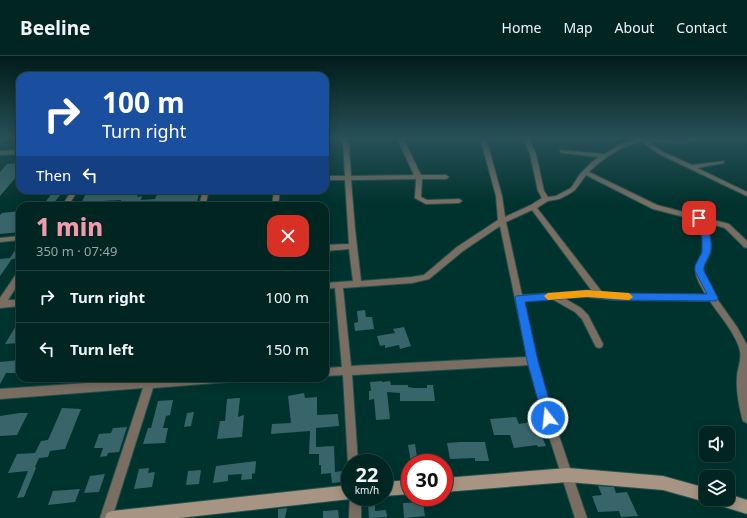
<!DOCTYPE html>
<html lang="en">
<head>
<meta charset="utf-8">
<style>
  :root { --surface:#012622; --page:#0b2e2a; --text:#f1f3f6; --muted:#96a5a5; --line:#234340; --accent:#f29aae }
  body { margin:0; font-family:"Noto Sans",sans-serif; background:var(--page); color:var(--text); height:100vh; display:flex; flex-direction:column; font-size:15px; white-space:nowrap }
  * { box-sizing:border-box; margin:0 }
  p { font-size:13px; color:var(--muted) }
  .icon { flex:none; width:22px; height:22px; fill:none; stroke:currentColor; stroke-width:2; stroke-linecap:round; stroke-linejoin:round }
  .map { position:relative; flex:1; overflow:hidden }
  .details { position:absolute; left:16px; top:146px; width:313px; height:180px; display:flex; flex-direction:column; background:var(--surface); border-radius:12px; box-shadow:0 2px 10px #0003,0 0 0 1px var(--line) }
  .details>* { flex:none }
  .banner { position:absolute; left:16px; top:16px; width:313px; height:122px; border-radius:12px; box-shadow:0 2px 10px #0003,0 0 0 1px var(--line); background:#1a4fa0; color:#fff; overflow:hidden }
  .fabs { position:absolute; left:699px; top:370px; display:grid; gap:8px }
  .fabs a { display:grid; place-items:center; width:36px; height:36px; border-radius:8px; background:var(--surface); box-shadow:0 2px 10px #0003,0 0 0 1px var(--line); font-size:20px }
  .speed { position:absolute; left:341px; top:398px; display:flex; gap:8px; font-size:20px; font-weight:700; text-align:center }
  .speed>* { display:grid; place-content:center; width:52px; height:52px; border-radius:50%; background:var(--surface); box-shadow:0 2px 10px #0003,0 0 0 1px var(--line); line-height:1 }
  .speed small { font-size:10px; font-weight:400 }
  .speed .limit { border:6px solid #d22; background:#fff; color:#111 }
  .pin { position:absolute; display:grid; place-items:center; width:34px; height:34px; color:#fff; margin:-17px; border-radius:8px; box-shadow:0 2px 6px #0006 }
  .me { position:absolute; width:44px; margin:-22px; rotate:344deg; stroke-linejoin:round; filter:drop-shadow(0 0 3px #0008) }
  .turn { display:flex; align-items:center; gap:14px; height:84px; padding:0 20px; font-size:18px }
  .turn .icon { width:52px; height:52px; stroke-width:2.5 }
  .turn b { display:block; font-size:28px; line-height:34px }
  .then { display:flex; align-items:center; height:38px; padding:0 20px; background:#0003; gap:8px; font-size:15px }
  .round { display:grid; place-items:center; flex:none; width:42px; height:42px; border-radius:12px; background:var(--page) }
  .head { display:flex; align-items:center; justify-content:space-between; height:68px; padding:0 20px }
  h1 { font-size:24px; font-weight:800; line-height:30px; color:var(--accent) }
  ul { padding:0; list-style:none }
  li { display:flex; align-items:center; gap:12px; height:52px; padding:0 20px; border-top:1px solid var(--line) }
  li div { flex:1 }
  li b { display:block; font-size:15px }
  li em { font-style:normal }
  header { display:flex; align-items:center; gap:24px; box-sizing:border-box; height:56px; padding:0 20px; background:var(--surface); border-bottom:1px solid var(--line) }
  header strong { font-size:19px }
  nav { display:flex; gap:22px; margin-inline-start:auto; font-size:14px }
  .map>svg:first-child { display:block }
  .building { fill:#38656a }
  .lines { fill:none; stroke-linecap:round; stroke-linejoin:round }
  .street-casing { stroke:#24524d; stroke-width:2 }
  .secondary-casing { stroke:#24524d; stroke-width:2 }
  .street { fill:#7a6e63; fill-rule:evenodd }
  .secondary { fill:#a79482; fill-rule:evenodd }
  .route { fill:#1a73e8; stroke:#114b97 }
  .slow { fill:#f59e0b }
</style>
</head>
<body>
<header>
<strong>Beeline</strong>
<nav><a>Home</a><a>Map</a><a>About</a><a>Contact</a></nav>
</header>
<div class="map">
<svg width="747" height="462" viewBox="0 0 747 462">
  <rect width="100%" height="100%" fill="#01332e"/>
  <path class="building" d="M20 107V120H17L0 140V116L7 108Z
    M159 134H200L196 150H118L121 144 82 146 86 137 139 135 137 141 142 140 141 144 155 143Z
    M51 138H61L52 149 43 150Z
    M20 155V176L0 178V159L2 157Z
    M20 187V202L12 203 0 220V203L10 202Z
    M365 254 366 261H372L374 273 355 275 354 267 358 266 357 255Z
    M20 263V287L5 288Z
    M404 271 411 290 400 293 399 289 385 292V289L380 290 377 280 395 277 393 273Z
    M20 304V317H6L0 328V306Z
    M382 325V326L390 325 391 329H408V331L414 332H427V329H433L435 345H400V337L387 336 390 363 376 364 374 343 369 344V335H371L370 326Z
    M304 337 305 342 317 341V359L338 358 339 370 316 372V391L334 390 335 416 342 415V426L332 427 331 417 321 418V409H319V398H309L310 375 271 378 272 368 291 367 288 340Z
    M238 342H240L238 361 244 359 242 381 217 383 220 365H225L227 343Z
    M173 344 170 359 166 360 163 372H168L165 387 143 388 148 372H151L158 345Z
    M62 352 81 353 65 393 50 395 48 401 39 402 35 411 36 412 24 441 17 442 28 415 8 417 17 398 35 397 41 385 48 384Z
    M194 356 191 370 184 371 187 357Z
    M20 357H28L17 379 0 380V360Z
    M516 361 519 368 536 365 546 390 538 391 537 389 514 392 510 379H494L490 363Z
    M127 371 119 396 108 397 107 400 100 401 103 392H94L99 378 111 377 113 372Z
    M460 386H485L489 405H475V402L450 403 447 387Z
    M415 388 418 407H411L408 389Z
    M256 405 255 417 252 418V423L241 424 242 418 228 419V425L213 427 216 410Z
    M149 412 148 417 155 416 152 431 134 433 139 413Z
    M201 414 199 428 186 429 188 415Z
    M105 418 99 436 84 437 90 420Z
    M598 430 614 431 616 437 627 436 638 460 621 461 619 455 598 456 592 440 602 439Z
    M80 433 75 446 48 449 53 435Z
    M423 446 425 460 404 462 403 447Z
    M368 447H375V455L386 454 387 461 369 462Z
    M287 452 285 462H278V453Z
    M338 454 339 462H323V455Z"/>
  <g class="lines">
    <g class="street-casing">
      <path id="street" d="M0 82H5L2 86 0 87Z
        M339 82H345L349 88 351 120 414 119 397 82H403L421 119H446L449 121 446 123H422L421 141 427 144 459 143 462 145 459 147 426 148 415 142 416 123 351 124 355 173 361 225 412 221 424 219 457 191 498 164 496 140 480 82H486L502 140 505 161 531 149 542 142 538 135 530 98 523 82H529L536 98 544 135 548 141 556 140 571 132 580 118 592 106 599 101 562 97 560 96V94L604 98 629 84 642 82 685 83 707 82 685 87 649 86 663 96 692 109 724 105V107L697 112 747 136V140L659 98 642 86C624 88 602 103 589 116L657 149 729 168 747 185V192L744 191 725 172 704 166C708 175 713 188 710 198 708 203 704 207 703 212L706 225 710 233 737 271 747 289V367L743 365 742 362C739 349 736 336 737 322 737 313 742 304 740 295 737 279 719 259 710 245L615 244 587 241 564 242 581 252 588 259 603 288 602 291 599 292 596 291 582 263 575 256 552 243 523 245 537 305 557 374 587 462H575L547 374 529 309 352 319 358 407H350L349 411 348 407 343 319 325 320V312L342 311 335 232 325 233V227L353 225 349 193 325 195V189L349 188 345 124H325V120H345L343 88ZM586 119 653 153 696 164C700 174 705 185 703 195 702 200 698 204 696 209 693 218 701 231 706 239L615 238 602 236 537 152 548 145 559 143 569 138 575 134ZM532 154 592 235 522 239 506 166ZM500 170 527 301 351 310 343 232 412 227 429 223 463 195Z
        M20 94V98L0 99V95Z
        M72 134H78L68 150H62Z
        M203 134H209L205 150H199Z
        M274 134H280L278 150H272Z
        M20 180V184L0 186V182Z
        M20 216V225L8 244H20V250L0 252V242L17 217Z
        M147 322H233L231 325 228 326 153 332 112 462H100L143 332 0 343V333L146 323Z
        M350 439V441H361V462H349Z"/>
    </g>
    <g class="secondary-casing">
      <path id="secondary" d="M568 412 663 420 706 432V443H711L706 446 663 434 568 426 444 436V422Z
        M410 424V438L384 440V426Z
        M350 429V441H355L350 443 179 462H105L107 457 112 455Z
        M728 438 747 444V458L715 448 713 443H728Z"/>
    </g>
    <use href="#street" class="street"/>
    <use href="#secondary" class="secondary"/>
  </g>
  <linearGradient id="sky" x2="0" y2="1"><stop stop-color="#011c19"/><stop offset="0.56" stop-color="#275057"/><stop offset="1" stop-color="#275057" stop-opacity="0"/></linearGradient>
  <rect width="747" height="147" fill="url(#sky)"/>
  <path class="route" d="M697 160H702C707 170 714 186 710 197 708 204 703 208 704 215L718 242 716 245 615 244 587 241 525 246 538 305 554 362 552 366 548 367 544 366 527 305 515 242 516 240 587 234 615 237 707 238 695 215V210L702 196V179L695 162Z"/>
  <path class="slow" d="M587 234 629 237 633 241 629 244 587 241 548 244 544 240 548 237Z"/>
</svg>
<div class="fabs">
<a><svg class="icon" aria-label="sound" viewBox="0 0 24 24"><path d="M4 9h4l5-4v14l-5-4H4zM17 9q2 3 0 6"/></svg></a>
<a><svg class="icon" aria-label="layers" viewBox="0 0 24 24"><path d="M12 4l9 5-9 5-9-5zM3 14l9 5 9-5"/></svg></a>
</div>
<div class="speed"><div>22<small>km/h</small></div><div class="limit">30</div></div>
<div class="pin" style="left:699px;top:162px;background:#d93025"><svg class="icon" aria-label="arrive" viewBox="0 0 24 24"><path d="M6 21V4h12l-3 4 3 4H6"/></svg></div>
<svg class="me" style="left:548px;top:362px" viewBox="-20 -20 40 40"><circle r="17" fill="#1a73e8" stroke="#fff" stroke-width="3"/><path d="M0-11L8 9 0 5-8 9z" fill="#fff"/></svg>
<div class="banner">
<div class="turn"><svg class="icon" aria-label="right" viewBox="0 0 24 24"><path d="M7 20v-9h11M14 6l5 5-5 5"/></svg><div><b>100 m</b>Turn right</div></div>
<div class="then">Then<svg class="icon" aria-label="left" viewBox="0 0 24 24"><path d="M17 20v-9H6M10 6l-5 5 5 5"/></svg></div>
</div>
<section class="details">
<div class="head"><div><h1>1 min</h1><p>350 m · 07:49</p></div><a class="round" style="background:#d93025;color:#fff"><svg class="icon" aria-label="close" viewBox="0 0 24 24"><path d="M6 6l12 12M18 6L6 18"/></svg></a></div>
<ul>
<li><svg class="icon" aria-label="right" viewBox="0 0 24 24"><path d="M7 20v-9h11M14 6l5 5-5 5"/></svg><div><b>Turn right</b></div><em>100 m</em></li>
<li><svg class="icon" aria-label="left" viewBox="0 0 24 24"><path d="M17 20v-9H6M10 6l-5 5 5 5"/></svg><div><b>Turn left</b></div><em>150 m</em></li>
</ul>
</section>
</div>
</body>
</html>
